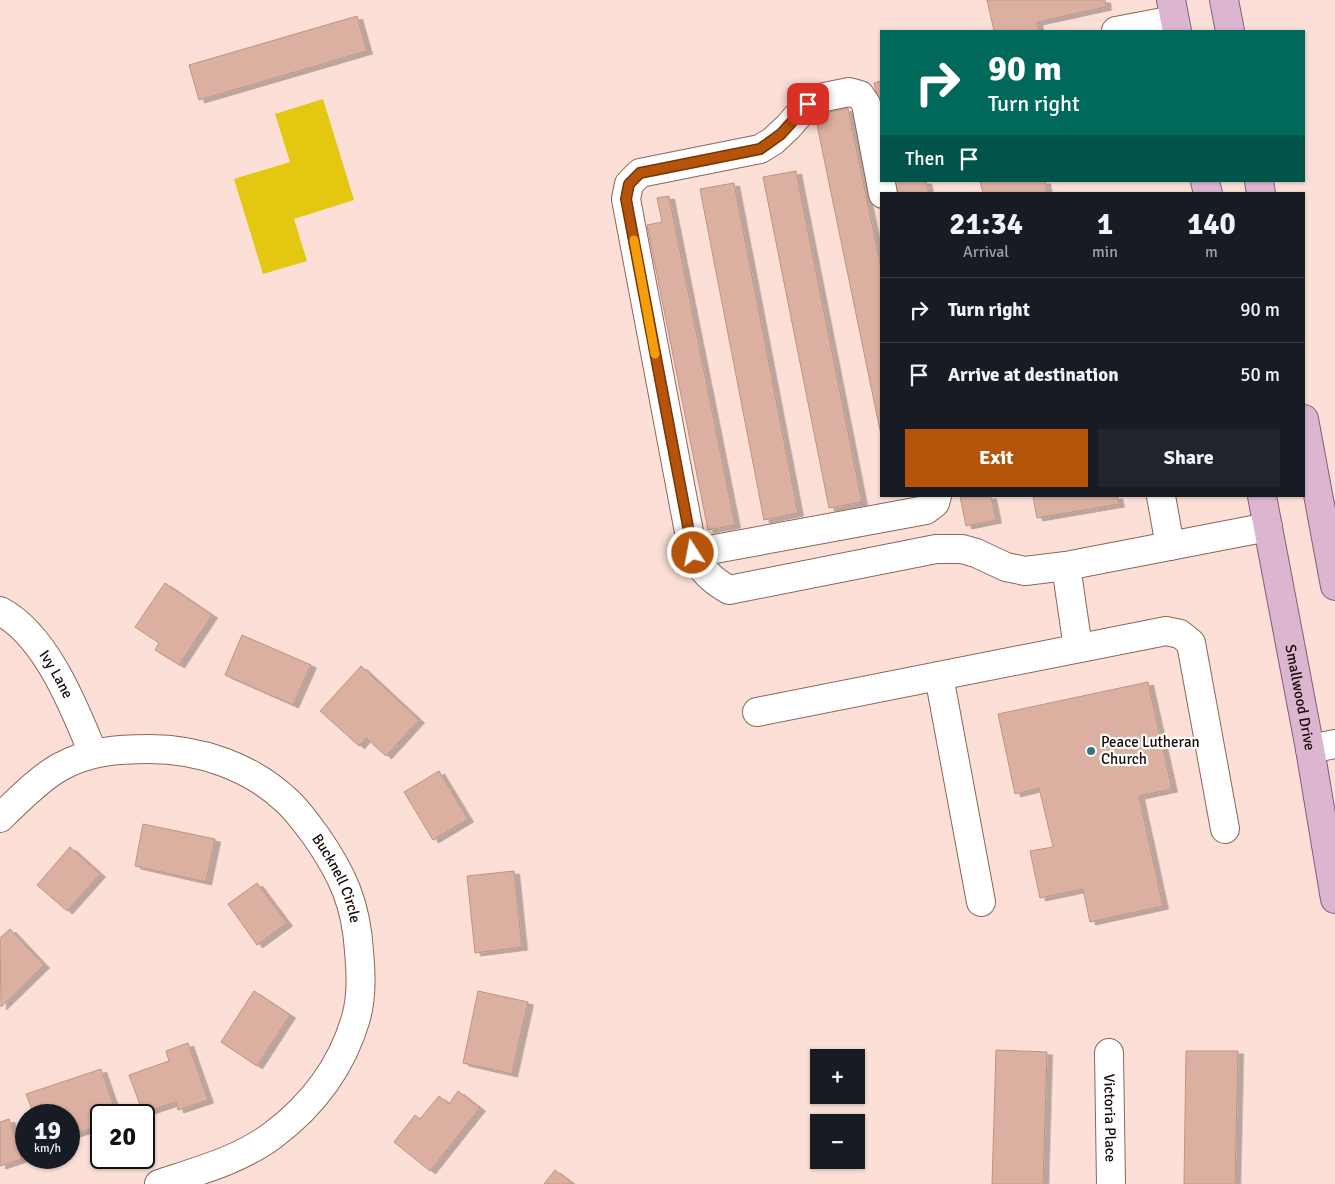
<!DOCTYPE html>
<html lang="en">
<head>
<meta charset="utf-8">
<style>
  :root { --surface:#171b24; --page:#20242c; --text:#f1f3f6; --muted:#9ea1a6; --line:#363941; --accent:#b45309 }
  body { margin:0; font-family:Signika,sans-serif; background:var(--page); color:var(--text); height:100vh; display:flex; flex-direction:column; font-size:19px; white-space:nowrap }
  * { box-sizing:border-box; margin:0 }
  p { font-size:16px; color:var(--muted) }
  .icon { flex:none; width:28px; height:28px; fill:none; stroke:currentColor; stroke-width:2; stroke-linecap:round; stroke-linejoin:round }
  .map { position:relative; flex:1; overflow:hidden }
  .panel { position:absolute; left:880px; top:192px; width:425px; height:305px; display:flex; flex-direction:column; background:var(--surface); border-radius:0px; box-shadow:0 1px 4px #0004 }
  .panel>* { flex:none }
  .banner { position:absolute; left:880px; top:30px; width:425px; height:152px; border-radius:0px; box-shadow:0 1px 4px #0004; background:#00695c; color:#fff; overflow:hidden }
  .tools { position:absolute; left:810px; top:1049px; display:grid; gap:10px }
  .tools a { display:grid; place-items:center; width:55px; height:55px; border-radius:0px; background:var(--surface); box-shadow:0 1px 4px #0004; font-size:25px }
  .speed { position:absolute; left:15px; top:1104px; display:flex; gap:10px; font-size:25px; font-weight:700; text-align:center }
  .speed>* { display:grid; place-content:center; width:65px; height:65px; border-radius:50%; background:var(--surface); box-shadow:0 1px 4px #0004; line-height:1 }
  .speed small { font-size:12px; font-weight:400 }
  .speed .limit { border:2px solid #111; border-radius:8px; background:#fff; color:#111 }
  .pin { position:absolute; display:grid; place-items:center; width:42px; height:42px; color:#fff; margin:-21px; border-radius:10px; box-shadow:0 2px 8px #0006 }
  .me { position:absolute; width:55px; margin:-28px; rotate:349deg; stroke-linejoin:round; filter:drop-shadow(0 0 4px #0008) }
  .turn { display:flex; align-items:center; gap:18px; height:105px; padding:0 25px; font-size:22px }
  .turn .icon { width:65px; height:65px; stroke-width:2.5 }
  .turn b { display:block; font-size:35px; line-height:42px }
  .then { display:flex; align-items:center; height:48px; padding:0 25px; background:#0003; gap:10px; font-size:19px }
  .eta { display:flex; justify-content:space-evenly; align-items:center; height:85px; text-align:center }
  .eta b { font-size:30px; font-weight:700; line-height:35px }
  .primary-button { display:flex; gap:10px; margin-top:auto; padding:10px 25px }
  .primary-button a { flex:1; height:58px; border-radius:0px; background:var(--accent); color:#fff; font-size:20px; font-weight:700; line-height:58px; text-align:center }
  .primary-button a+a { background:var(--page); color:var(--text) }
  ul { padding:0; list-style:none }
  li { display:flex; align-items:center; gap:15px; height:65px; padding:0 25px; border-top:1px solid var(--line) }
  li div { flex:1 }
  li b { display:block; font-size:19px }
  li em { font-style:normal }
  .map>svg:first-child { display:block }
  .water { fill:#e3c711 }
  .building { fill:#dcb0a1; stroke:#be9385; filter:url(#shadow) }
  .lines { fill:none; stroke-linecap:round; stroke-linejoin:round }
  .minor-casing { stroke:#8d6558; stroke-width:30 }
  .major-casing { stroke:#895a76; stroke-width:30 }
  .minor { stroke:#fff; stroke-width:28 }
  .major { stroke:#dcb6d1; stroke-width:28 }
  .route-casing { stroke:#753606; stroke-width:12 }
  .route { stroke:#b45309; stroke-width:9 }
  .slow { stroke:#f59e0b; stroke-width:9 }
  .poi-dot { fill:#337587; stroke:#fff; stroke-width:2 }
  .labels { text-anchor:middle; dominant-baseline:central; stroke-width:4.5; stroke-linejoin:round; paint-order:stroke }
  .street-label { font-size:15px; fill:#190a06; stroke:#fff }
  .poi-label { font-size:15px; fill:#190a06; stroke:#fff; text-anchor:start }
</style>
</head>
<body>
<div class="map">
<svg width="1335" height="1184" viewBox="0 0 1335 1184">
  <defs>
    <filter id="shadow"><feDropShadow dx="5.5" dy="3" stdDeviation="0" flood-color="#0004"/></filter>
  </defs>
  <rect width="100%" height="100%" fill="#fce0d7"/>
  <path class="water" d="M323 99 354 200 294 219 307 261 263 274 234 179 290 162 275 114Z"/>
  <path class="building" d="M987 0H1105L1106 7 1037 22 1039 31H994Z
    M357 16 367 51 199 100 189 65Z
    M881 81V117L874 83Z
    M848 108 881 268V435L815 115Z
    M796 171 862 502 829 508 763 177Z
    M895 181H926L929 194H897Z
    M980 181H1045L1047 193 983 194Z
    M734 183 798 513 764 520 700 189Z
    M669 196 735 525 708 530 647 225 662 222 657 198Z
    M960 496H991L996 520 966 526Z
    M1033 496H1117L1119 504 1037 518Z
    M165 583 212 615 179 665 155 650 159 643 135 627Z
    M242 635 311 665 293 705 225 675Z
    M361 666 419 720 386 756 366 738 359 746 320 711Z
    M1148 682 1172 789 1139 796 1163 906 1090 922 1083 889 1040 898 1030 851 1053 847 1046 817 1039 788 1015 794 998 714Z
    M439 771 468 819 433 840 404 792Z
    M143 824 215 839 206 882 135 866Z
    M70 847 100 874 67 911 37 885Z
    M514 871 522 947 475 953 467 876Z
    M257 883 287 923 257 945 228 904Z
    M10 929 44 965 1 1007 0 938Z
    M254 991 290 1015 257 1066 221 1042Z
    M478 991 528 1002 512 1074 463 1063Z
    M188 1043 208 1100 178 1110 176 1102 143 1113 129 1075 169 1061 166 1051Z
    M996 1050 1047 1052 1043 1184H992Z
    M1186 1051H1238L1235 1184H1184Z
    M101 1069 117 1115H101V1125L69 1136V1115H34L26 1094Z
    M458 1091 480 1108 430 1171 394 1142 415 1115 420 1119 439 1096 449 1104Z
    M9 1119 22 1159 0 1166V1122Z
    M555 1170 573 1184H544Z"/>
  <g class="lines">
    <g class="minor-casing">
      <g id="minor">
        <path d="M1116 31 1174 20"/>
        <path d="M883 194 866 104 860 95 849 92 815 99 808 104 788 127 773 141 760 149 640 173 629 184 626 199 693 553 926 510 935 503 937 496"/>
        <path d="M1161 496 1170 546"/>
        <path d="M693 553C703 571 710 579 729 590L936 549H962L976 553 1006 567 1025 571 1066 566 1268 527"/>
        <path d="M1066 566 1078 648"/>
        <path id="s1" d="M0 611C46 635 74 707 93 753"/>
        <path d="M939 676 981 902"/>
        <path d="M757 712 1166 631 1180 634 1191 643 1225 829"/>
        <path d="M1310 749 1335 744"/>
        <path id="s2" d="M0 818C16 802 40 778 60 767 89 751 118 749 149 749 199 749 250 766 287 801 298 811 307 824 316 836 343 875 356 904 359 951 361 974 362 996 356 1018 342 1066 313 1105 273 1135 240 1160 198 1171 159 1184"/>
        <path id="s3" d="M1109 1053 1111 1184"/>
      </g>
    </g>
    <g class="major-casing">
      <g id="major">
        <path d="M1171 0 1177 31"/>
        <path d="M1224 0 1230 31"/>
        <path d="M1205 181 1208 194"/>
        <path d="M1259 181 1261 194"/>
        <path d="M1304 419 1335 586"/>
        <path id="s4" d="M1262 496 1310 749 1335 899"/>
      </g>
    </g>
    <use href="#minor" class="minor"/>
    <use href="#major" class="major"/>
  </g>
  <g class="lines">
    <g class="route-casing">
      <path id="route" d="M693 553 626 199 629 184 640 173 760 149 781 134 808 104"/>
    </g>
    <use href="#route" class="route"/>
    <path class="slow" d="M634 240 655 354"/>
  </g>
  <circle class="poi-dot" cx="1091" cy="751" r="5"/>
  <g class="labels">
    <g class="street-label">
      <text stroke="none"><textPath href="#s1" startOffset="86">Ivy Lane</textPath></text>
      <text stroke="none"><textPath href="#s4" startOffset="205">Smallwood Drive</textPath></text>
      <text stroke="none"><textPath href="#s2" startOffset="415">Bucknell Circle</textPath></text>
      <text stroke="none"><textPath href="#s3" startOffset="65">Victoria Place</textPath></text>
    </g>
    <g class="poi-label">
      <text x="1101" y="742">Peace Lutheran<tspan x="1101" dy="17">Church</tspan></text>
    </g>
  </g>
</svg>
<div class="tools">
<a>+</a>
<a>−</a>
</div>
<div class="speed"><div>19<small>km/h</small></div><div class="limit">20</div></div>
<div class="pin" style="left:808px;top:104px;background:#d93025"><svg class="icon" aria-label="arrive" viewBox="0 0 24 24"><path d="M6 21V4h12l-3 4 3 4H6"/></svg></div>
<svg class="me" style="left:693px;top:553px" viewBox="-20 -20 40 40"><circle r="17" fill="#b45309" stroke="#fff" stroke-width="3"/><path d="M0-11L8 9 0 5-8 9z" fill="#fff"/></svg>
<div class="banner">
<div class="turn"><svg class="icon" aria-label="right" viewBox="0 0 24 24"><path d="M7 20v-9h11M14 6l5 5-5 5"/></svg><div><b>90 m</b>Turn right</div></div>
<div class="then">Then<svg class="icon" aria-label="arrive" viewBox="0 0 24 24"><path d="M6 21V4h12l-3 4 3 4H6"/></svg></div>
</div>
<section class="panel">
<div class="eta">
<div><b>21:34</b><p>Arrival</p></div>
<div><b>1</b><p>min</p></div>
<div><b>140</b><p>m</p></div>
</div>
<ul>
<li><svg class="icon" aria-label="right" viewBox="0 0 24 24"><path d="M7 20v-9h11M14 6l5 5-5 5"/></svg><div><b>Turn right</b></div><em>90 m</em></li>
<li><svg class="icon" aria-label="arrive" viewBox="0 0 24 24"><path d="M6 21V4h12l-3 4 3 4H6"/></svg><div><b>Arrive at destination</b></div><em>50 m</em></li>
</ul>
<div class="primary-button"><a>Exit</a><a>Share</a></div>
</section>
</div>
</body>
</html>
